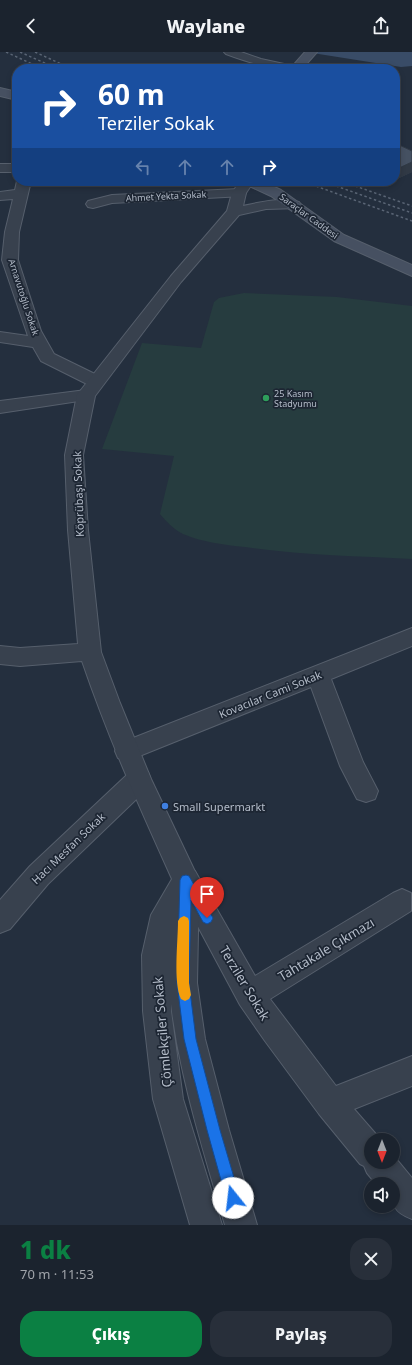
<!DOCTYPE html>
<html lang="tr">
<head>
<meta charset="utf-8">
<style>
  :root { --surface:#1b232e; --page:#282f3a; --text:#f1f3f6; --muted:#a0a4aa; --line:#39404a; --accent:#0b8043 }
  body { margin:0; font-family:"Noto Sans",sans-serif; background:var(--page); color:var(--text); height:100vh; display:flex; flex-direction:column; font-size:15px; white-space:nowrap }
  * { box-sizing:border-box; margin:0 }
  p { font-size:13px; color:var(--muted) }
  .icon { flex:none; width:22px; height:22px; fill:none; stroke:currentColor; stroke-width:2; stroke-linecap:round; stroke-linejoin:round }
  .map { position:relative; height:1173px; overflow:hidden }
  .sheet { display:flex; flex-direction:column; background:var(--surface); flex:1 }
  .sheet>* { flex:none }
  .top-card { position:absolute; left:12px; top:12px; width:388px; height:122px; border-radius:16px; box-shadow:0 2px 6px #0003,0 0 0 1px var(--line); background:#1a4fa0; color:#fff; overflow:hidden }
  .needle { width:26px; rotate:180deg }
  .controls { position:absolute; left:364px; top:1081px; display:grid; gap:8px }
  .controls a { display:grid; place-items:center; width:36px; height:36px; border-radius:50%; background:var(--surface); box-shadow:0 2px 6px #0003,0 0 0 1px var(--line); font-size:20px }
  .pin { position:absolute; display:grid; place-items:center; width:34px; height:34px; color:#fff; margin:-41px -17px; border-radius:50% 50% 50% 0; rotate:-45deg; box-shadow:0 0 4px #0007 }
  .pin .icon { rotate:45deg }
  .me { position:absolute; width:44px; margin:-22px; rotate:344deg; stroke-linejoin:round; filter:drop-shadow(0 0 3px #0008) }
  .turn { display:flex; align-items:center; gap:14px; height:84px; padding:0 20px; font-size:18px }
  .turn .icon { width:52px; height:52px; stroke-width:2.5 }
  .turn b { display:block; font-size:28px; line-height:34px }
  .lanes { display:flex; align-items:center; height:38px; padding:0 20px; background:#0003; justify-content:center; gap:20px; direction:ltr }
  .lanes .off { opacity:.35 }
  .round { display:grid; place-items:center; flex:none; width:42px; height:42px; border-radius:16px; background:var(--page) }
  .overview { display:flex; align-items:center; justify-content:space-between; height:68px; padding:0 20px }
  h1 { font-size:24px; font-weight:800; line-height:30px; color:var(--accent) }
  .button { display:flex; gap:8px; margin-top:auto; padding:8px 20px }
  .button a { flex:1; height:46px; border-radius:16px; background:var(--accent); color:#fff; font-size:16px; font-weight:800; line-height:46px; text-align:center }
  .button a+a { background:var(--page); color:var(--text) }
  header { display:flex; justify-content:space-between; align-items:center; height:52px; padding:0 20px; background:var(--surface); font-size:18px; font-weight:800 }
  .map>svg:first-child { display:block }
  .green { fill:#263c3f }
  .water { fill:#394c67 }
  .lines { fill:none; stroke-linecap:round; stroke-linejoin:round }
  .minor-casing { stroke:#565f6c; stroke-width:2 }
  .tertiary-casing { stroke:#565f6c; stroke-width:2 }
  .secondary-casing { stroke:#565f6c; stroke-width:2 }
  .minor { fill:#38414e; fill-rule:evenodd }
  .tertiary { fill:#38414e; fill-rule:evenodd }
  .secondary { fill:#465061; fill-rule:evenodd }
  .rail { stroke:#5a6575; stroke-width:1.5; stroke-dasharray:2.5 2.5; stroke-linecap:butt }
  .wall { fill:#3b4654 }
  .shaded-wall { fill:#303945 }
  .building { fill:#455162; stroke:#303945 }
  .route { fill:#1a73e8; stroke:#114b97 }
  .slow { fill:#f59e0b }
  .leisure-dot { fill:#2e9e5b; stroke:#1d2633; stroke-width:1.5 }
  .shop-dot { fill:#3f7fe0; stroke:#1d2633; stroke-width:1.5 }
  .labels { text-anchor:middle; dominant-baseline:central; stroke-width:3.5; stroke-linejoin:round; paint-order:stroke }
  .far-street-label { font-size:9px; fill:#b4bcc9; stroke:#1d2633 }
  .far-poi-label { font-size:9px; fill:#b4bcc9; stroke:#1d2633; text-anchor:start }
  .street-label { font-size:11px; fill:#b4bcc9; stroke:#1d2633 }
  .poi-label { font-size:11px; fill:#b4bcc9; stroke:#1d2633; text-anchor:start }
  .near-street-label { font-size:13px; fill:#b4bcc9; stroke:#1d2633 }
</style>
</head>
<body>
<header><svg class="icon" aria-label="back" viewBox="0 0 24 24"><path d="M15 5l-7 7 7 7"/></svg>Waylane<svg class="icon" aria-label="share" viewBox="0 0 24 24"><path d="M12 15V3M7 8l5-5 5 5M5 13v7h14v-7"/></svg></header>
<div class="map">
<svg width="412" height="1173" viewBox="0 0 412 1173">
  <rect width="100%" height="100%" fill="#242f3e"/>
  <path class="green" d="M244 241 337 245 412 254V507C356 504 300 503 245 495 224 493 202 490 183 482 173 477 166 469 160 462L174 404 102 397 142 291 201 296 214 250 219 246Z"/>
  <path class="water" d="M306 0H412V14L401 15Z"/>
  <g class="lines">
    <g class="minor-casing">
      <path id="minor" d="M224 0H241L261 7 298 15 300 17C270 17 253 12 226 2Z
        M0 112H17V120H0Z
        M17 129H31L19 180 18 208 41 279 54 302 101 325 104 329 101 333 95 334 89 333 41 309 33 295 0 290V280L28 284 2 208 5 180 13 147 0 148V140L15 138Z
        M239 137 244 138 246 141 244 144 112 151 93 156 88 155 86 152 88 149 112 143Z
        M86 338 92 339 95 343 92 347 0 361V349Z
        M412 576V594L331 627 363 710 378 739 375 747 366 750 357 747 340 714 311 635 127 709 118 706 115 699 118 692Z
        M139 717 148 720 151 728 148 736 48 832 10 877 0 881V848L30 814 130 720Z
        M186 815 195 819 255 924 393 841 402 837 411 841V859L270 947 336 1034 412 1004V1034L354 1057 381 1088H371V1110H393V1103L412 1126V1167C391 1159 393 1152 393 1132H376L367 1121 364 1114 360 1112 319 1062 265 989 240 953 173 828 177 819Z"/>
    </g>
    <g class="tertiary-casing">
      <path id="tertiary" d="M240 129H254L246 141 243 154C261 150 281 145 299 150L301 153 299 156 266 157 239 163 181 230 95 344 83 403 88 478 101 600 120 651 151 727 199 828 197 931 205 987 229 1078 257 1173H225C204 1100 180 1027 171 952V959L183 1047 222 1173H190L153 1047 143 959 142 903 151 863 172 827C139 754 108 685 82 609L20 614 0 612V594L20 596 78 592 68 478 65 403 77 343 171 224 227 159 232 141Z"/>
    </g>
    <g class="secondary-casing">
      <path id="secondary" d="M305 0H317L302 17H290Z
        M0 36 17 40V48L0 44Z
        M243 129H261L281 138 344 183 412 213V224L334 189 271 144 245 132Z"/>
    </g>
    <use href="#minor" class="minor"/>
    <use href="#tertiary" class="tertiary"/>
    <use href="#secondary" class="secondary"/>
    <path class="rail" d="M6 0 43 17
      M20 0 58 17
      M35 0 72 17
      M302 129 412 169
      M322 129 412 161
      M341 129 412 154"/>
  </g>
  <path class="wall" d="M395 91 412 99V120L395 128Z
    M365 129H375L369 131Z"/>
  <path class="shaded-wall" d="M412 110V120L395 128 397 117Z
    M370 129H375L369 131Z"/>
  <path class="building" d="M395 91 412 99V110L397 117 395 116Z"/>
  <path class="route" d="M186 823 189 824 213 866 211 870 207 872 203 870 191 848 189 931 196 987 220 1078 240 1146 238 1151 233 1153 228 1151 226 1146 207 1078 184 987 177 931 180 828 182 824Z"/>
  <path class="slow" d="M184 864 188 866 189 869V931L191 943 189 947 185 949 181 947C173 930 178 890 178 869L180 866Z"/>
  <circle class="leisure-dot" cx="266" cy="346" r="4"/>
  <circle class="shop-dot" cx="165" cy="754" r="4"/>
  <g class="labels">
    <g class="far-street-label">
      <text transform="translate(166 144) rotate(-3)">Ahmet Yekta Sokak</text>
      <text transform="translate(309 164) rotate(36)">Saraçlar Caddesi</text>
      <text transform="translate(24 245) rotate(72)">Arnavutoğlu Sokak</text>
    </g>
    <g class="far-poi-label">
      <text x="274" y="341">25 Kasım<tspan x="274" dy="10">Stadyumu</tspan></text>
    </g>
    <g class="street-label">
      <text transform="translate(78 442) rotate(-92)">Köprübaşı Sokak</text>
      <text transform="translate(270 642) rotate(-22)">Kovacılar Cami Sokak</text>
      <text transform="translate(68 796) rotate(-44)">Hacı Mesfan Sokak</text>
    </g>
    <g class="poi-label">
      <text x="173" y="754">Small Supermarkt</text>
    </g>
    <g class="near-street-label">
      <text transform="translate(326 897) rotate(-31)">Tahtakale Çıkmazı</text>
      <text transform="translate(245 931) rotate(59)">Terziler Sokak</text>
      <text transform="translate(162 980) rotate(-95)">Çömlekçiler Sokak</text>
    </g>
  </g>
</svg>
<div class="controls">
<a><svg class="needle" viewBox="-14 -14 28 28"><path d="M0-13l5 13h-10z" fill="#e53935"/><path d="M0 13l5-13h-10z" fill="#a0a4aa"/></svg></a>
<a><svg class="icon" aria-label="sound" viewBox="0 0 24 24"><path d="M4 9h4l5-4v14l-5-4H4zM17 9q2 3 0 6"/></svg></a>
</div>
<div class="pin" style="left:207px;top:866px;background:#d93025"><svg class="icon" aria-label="arrive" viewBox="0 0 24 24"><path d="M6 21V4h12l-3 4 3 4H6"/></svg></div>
<svg class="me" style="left:233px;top:1146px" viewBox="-20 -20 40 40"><circle r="19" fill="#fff"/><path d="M0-13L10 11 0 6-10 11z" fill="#1a73e8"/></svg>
<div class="top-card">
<div class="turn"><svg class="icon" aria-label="right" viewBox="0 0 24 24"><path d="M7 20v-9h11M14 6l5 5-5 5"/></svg><div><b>60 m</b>Terziler Sokak</div></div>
<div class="lanes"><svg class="icon off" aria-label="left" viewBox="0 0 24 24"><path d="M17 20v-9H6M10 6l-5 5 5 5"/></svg><svg class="icon off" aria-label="ahead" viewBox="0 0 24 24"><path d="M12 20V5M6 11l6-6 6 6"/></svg><svg class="icon off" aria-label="ahead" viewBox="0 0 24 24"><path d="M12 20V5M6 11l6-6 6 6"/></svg><svg class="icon" aria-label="right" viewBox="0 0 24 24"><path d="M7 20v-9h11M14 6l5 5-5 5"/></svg></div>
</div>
</div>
<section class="sheet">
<div class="overview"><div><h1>1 dk</h1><p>70 m · 11:53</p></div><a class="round"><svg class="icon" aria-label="close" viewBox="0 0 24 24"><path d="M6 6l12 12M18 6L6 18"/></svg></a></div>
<div class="button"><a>Çıkış</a><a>Paylaş</a></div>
</section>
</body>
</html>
